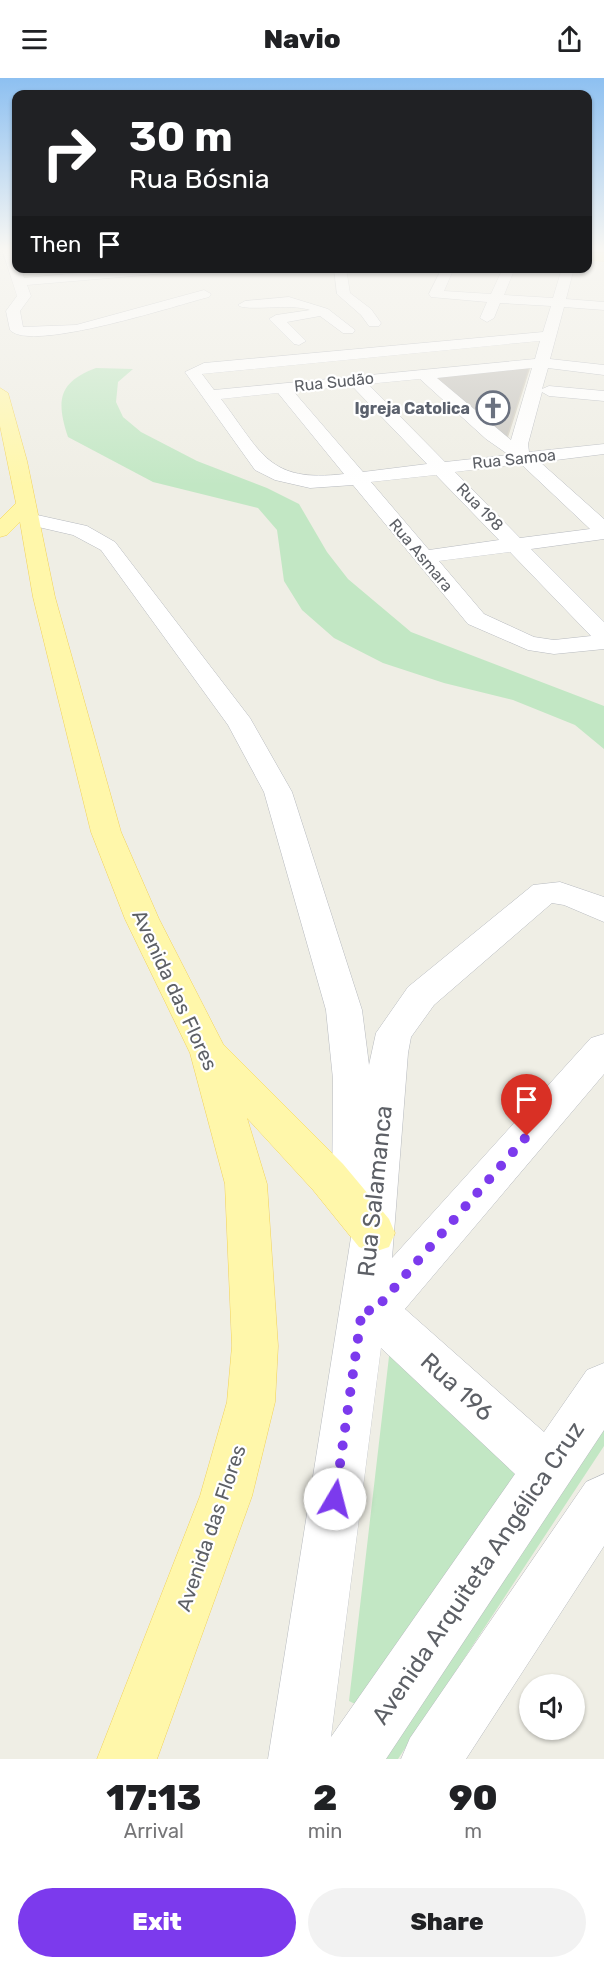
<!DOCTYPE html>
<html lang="en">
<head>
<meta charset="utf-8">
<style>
  :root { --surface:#fff; --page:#f2f2f2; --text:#202124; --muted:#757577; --accent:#7c3aed }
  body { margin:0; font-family:Rubik,sans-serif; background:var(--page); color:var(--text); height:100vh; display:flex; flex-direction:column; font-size:22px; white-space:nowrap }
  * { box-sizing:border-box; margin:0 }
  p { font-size:20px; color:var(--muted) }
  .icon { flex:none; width:33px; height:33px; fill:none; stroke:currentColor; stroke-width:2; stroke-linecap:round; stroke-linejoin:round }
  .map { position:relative; height:1681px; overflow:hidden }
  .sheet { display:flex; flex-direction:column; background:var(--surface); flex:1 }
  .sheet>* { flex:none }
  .banner { position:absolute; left:12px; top:12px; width:580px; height:183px; border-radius:12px; box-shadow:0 2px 4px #0004; background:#202124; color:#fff; overflow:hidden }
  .buttons { position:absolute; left:519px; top:1596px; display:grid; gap:12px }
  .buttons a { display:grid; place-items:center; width:66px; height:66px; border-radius:50%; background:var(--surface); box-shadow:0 2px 4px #0004; font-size:30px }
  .pin { position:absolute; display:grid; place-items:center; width:51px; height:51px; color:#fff; margin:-62px -26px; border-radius:50% 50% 50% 0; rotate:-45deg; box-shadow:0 0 6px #0007 }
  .pin .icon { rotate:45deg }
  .me { position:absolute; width:66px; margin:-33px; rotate:8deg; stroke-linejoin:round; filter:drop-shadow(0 0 4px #0008) }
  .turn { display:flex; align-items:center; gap:21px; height:126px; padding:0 18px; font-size:27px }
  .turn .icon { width:78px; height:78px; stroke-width:2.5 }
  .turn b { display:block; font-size:42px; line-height:51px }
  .then { display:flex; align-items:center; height:57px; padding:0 18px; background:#0003; gap:12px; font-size:22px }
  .eta { display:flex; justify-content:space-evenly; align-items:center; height:102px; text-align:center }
  .eta b { font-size:36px; font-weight:800; line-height:42px }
  .button { display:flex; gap:12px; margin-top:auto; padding:12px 18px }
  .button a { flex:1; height:69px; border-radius:36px; background:var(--accent); color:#fff; font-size:24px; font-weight:800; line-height:69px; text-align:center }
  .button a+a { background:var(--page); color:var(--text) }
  header { display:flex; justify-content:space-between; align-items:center; height:78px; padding:0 18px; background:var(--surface); font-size:27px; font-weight:800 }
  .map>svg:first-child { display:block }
  .green { fill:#c2e7c4 }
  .building { fill:#cac8c2; stroke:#d4d0c3; stroke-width:1.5 }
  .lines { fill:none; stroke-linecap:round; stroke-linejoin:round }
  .minor-casing { stroke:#b7babf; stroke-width:1 }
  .major-casing { stroke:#f2d25b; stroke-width:1 }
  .minor { fill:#fff; fill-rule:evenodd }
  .major { fill:#fff7aa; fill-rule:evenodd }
  .route { stroke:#7c3aed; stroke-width:10; stroke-dasharray:0 18 }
  .labels { text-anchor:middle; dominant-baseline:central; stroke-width:4.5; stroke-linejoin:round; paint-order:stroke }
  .far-street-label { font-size:16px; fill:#5d6066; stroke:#fff }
  .far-worship-label { font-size:16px; font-weight:bold; fill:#5b616d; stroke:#fff; text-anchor:end }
  .street-label { font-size:20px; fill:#5d6066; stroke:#fff }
  .near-street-label { font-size:24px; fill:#5d6066; stroke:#fff }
</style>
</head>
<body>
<header><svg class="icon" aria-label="menu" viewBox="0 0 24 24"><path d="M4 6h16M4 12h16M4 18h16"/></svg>Navio<svg class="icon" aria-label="share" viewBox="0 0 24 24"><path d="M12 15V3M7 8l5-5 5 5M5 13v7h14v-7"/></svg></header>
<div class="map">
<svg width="604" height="1681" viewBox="0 0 604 1681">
  <rect width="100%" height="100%" fill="#efeee5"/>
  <path class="green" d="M96 290 133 291 118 304 116 324 123 339 141 354 197 383 267 410 299 426 327 474 348 501 411 554 604 628V671L575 647 513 622 444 605 383 585 334 560 302 532 284 503 277 452 258 430 153 404 68 359C56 323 58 304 96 290Z
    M390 1270 524 1385 357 1627 349 1623Z
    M604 1331V1368L398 1681H369Z"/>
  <path class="building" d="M530 288 506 363 434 297Z"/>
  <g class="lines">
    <g class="minor-casing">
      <path id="minor" d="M2 171H14L16 190H21L24 200 132 190H186L180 194 27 207 31 218 20 233 23 249 76 247 204 212 211 216 209 219C177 227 31 275 10 252L6 233 17 218Z
        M334 190H346L350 215 371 231 381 245 379 248H369L361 237 337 216Z
        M442 190H454L444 213 491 216 503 190H515L504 217 553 220 562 190H574L566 221 604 224V232L564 229 550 281 604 287V297L548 290 542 311 549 308 604 313V323L549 318 542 314 528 366 529 374 604 366V376L540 384 604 441V461L531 471 604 544V571L554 576 528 572 468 546 353 407 310 410 275 402 255 392 185 294 204 285 543 254 551 228 500 225 494 240 487 244 480 240 487 224 431 219 429 216ZM540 263 535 281 214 312 202 296ZM532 290 511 362 437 300ZM420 301 486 361 509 377 445 384 368 306ZM352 308 427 386 363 394 294 314ZM278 315 344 396C268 405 262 375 221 321ZM521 386 590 451 520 460 455 394ZM436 397 499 462 429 472 371 404ZM510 474 591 558 554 562 534 559 484 536 439 483Z
        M289 219 328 231 355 252 353 255H343L320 238 287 244 306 263 299 267 294 266 269 241 276 237 310 232C291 225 245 234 238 227L245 223Z
        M28 435 87 448 115 464 250 640 292 714 362 932 369 987 376 955 408 909 533 807 560 804 604 819V844L564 827 552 825 434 927 411 959 408 975 392 1180 591 960 604 956V996L405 1231 544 1354 587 1292 604 1285V1352L386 1681H268L353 1147 338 1141 332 1128 333 1001 326 932 264 714 228 647 101 472 73 457 21 445 18 441 21 437ZM381 1270 515 1396 331 1659Z
        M604 1396V1468L466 1681H401L410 1660 586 1404Z"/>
    </g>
    <g class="major-casing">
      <path id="major" d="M588 174 604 175V183L588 182Z
        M0 310 8 315 27 383 55 519 121 754 159 841 223 966 343 1086 389 1141 395 1155 389 1169 374 1174 359 1169 313 1112 247 1040 267 1106 278 1268 275 1324 252 1418 157 1681H97L200 1418 227 1324 232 1268 225 1106 190 975 125 841 91 754 33 519 20 444 7 457 0 459V441L16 425 0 348Z"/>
    </g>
    <use href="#minor" class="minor"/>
    <use href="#major" class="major"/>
  </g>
  <linearGradient id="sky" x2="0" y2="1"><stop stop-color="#8dc0f1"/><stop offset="0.42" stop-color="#f8f7f3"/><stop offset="1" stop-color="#f8f7f3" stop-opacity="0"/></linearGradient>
  <rect width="604" height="407" fill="url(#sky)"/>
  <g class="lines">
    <path class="route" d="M335 1421 362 1232 374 1233 527 1058"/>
  </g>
  <defs>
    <g id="church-ring" transform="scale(1.725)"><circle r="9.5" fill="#fff" stroke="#6b7280" stroke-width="1.5"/><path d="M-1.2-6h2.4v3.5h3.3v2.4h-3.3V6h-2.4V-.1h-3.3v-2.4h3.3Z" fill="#6b7280"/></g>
  </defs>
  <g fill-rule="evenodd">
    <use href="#church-ring" x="493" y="330"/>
  </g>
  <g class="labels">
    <g class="far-street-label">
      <text transform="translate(334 304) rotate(-6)">Rua Sudão</text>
      <text transform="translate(514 381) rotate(-6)">Rua Samoa</text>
      <text transform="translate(480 429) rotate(46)">Rua 198</text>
      <text transform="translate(421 477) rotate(50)">Rua Asmara</text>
    </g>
    <g class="far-worship-label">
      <text x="470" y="330">Igreja Catolica</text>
    </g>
    <g class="street-label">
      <text transform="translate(175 912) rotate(65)">Avenida das Flores</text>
      <text transform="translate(211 1450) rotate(-71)">Avenida das Flores</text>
    </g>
    <g class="near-street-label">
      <text transform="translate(375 1113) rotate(-84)">Rua Salamanca</text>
      <text transform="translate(457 1309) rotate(42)">Rua 196</text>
      <text transform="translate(478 1495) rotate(-56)">Avenida Arquiteta Angélica Cruz</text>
    </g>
  </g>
</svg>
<div class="buttons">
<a><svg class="icon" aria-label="sound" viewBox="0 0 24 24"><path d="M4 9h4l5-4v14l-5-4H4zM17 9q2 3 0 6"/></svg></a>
</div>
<div class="pin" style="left:527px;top:1058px;background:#d93025"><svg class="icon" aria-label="arrive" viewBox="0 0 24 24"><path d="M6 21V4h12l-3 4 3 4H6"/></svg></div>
<svg class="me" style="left:335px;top:1421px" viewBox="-20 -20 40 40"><circle r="19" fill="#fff"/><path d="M0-13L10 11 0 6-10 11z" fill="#7c3aed"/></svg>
<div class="banner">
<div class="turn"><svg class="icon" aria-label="right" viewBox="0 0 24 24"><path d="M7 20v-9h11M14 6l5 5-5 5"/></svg><div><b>30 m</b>Rua Bósnia</div></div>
<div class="then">Then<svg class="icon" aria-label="arrive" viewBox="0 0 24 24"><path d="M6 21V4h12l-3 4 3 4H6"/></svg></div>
</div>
</div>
<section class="sheet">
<div class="eta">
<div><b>17:13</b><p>Arrival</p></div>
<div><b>2</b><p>min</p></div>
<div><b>90</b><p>m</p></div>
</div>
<div class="button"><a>Exit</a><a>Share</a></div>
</section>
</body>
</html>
